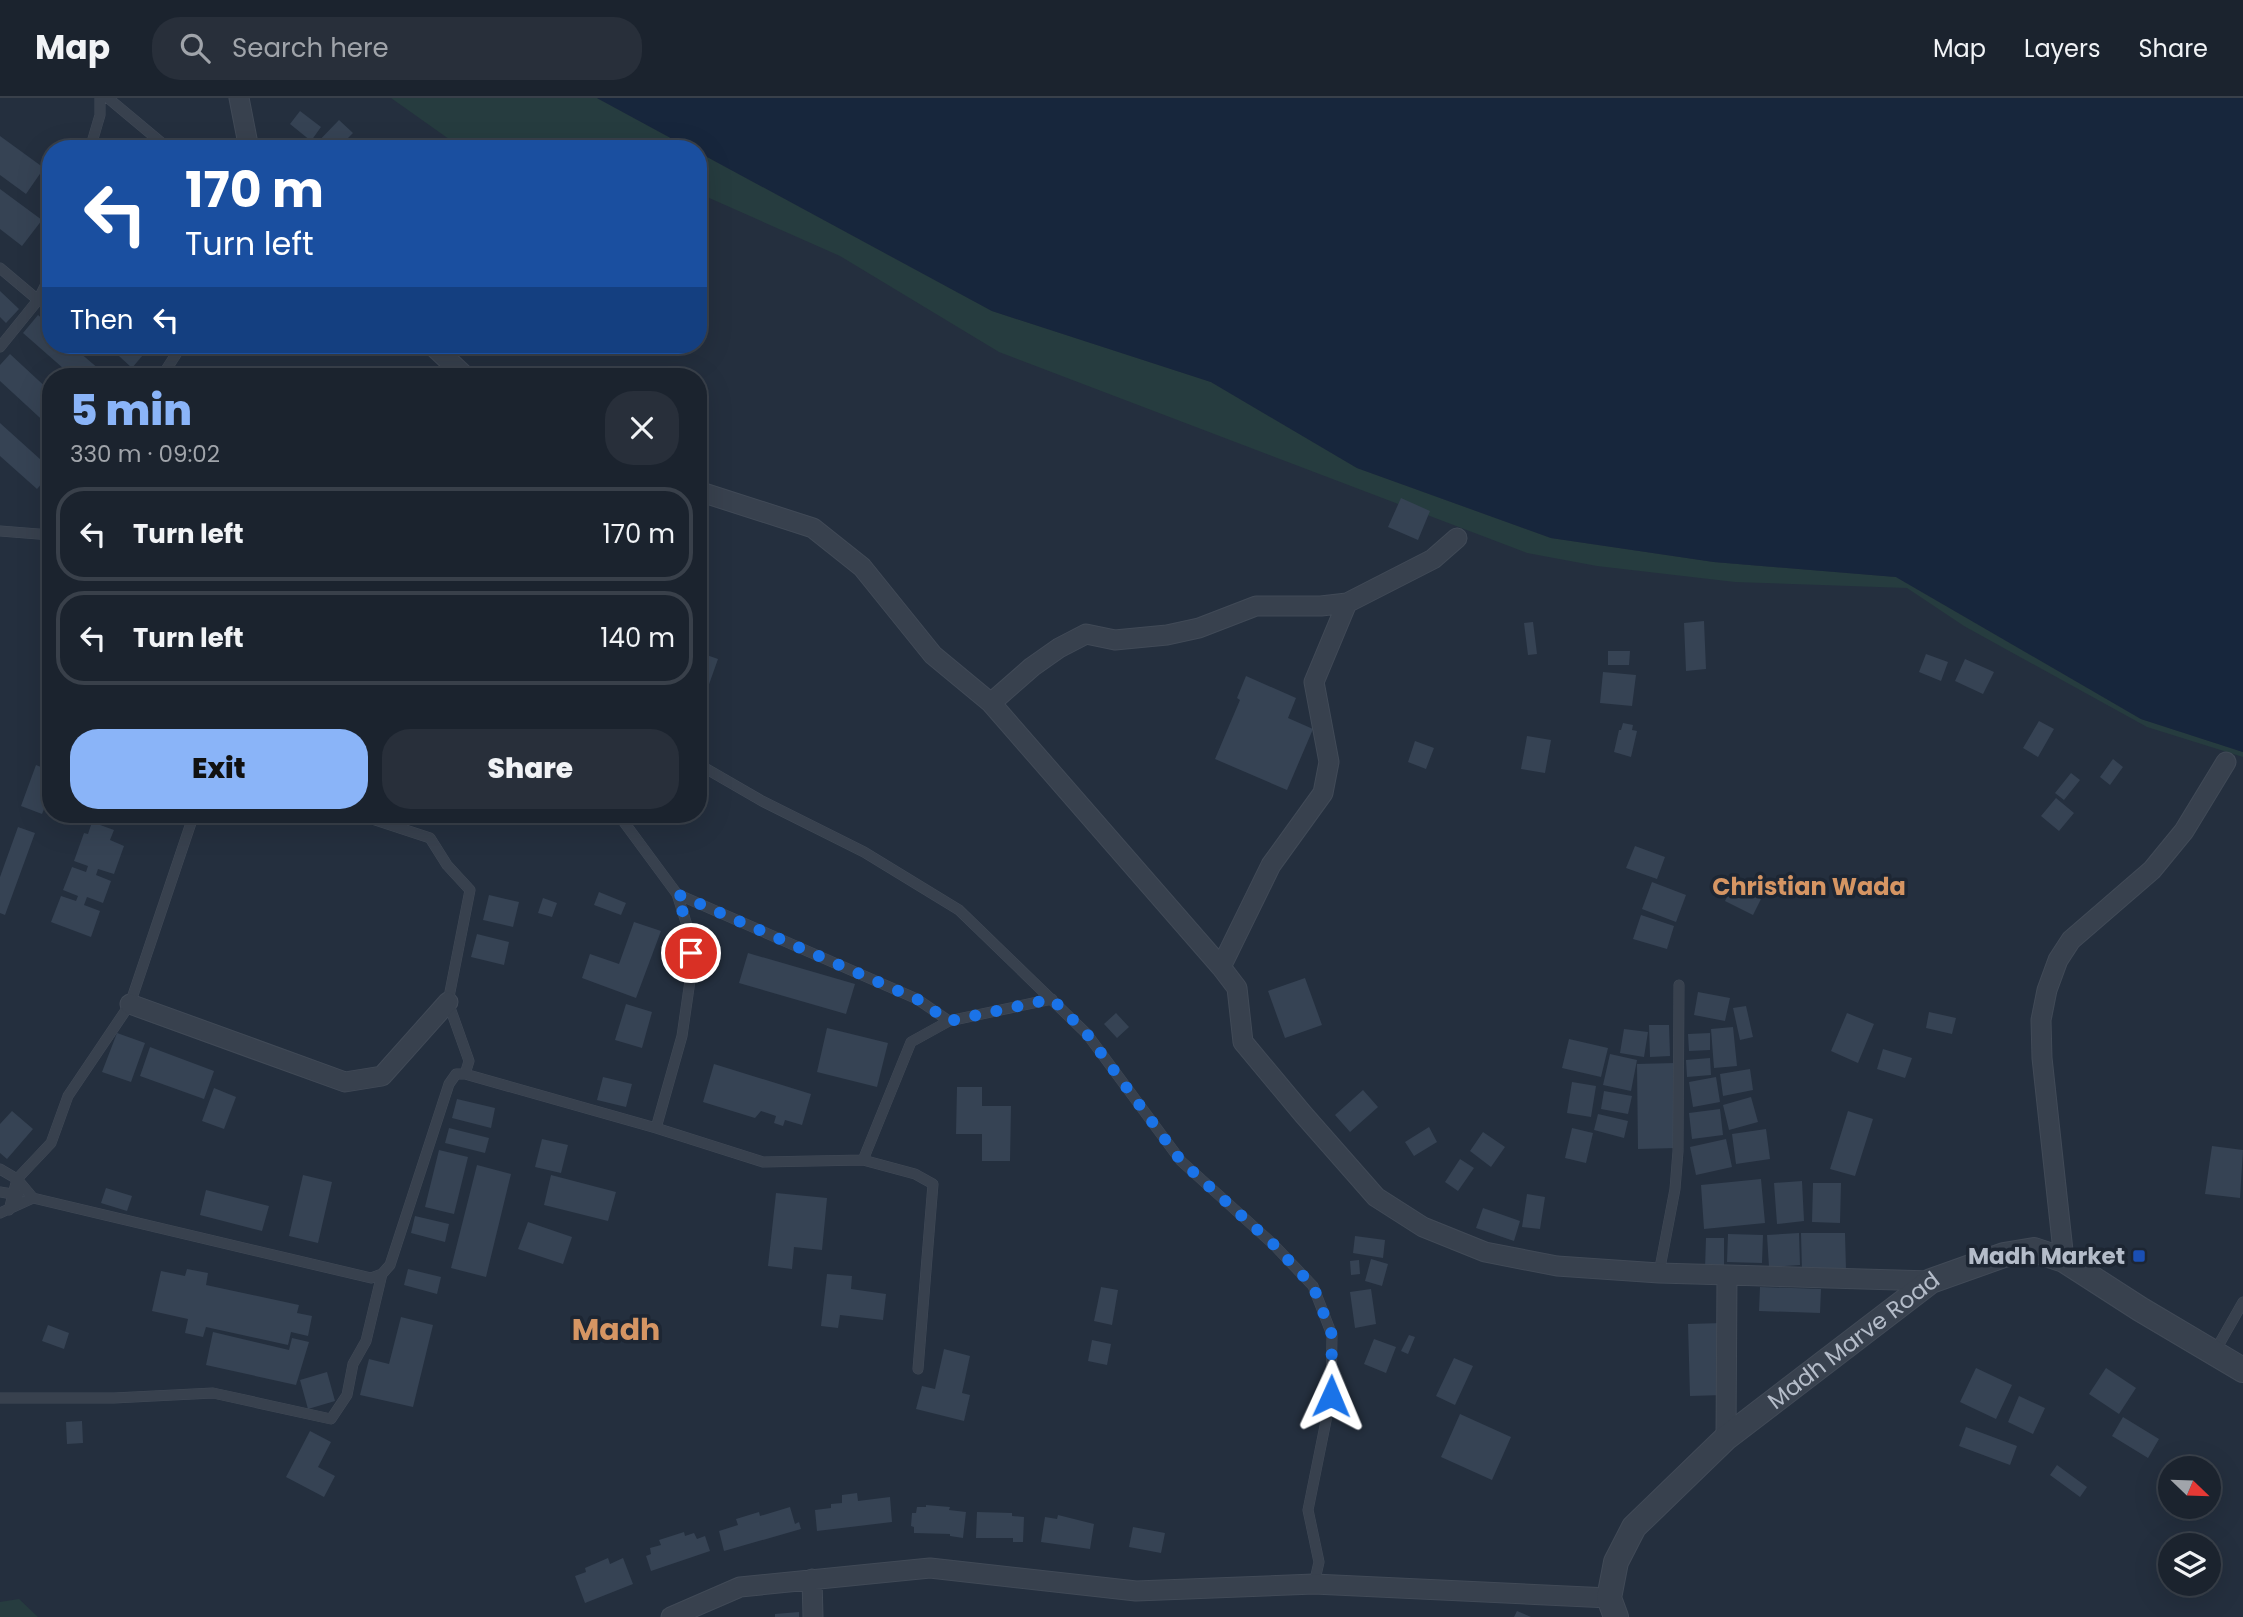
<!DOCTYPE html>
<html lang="en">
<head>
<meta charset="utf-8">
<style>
  :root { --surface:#1b232e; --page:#282f3a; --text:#f1f3f6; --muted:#a0a4aa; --line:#39404a; --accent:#8ab4f8 }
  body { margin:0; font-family:Poppins,sans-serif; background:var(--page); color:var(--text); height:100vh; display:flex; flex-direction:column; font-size:26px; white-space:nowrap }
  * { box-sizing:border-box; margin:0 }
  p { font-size:23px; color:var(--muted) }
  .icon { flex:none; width:38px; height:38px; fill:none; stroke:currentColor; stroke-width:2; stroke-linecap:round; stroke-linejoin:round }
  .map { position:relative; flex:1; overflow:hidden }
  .details { position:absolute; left:42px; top:270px; width:665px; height:455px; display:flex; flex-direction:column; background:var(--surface); border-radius:28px; box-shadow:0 7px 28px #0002,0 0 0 2px var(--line) }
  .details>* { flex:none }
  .guide { position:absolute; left:42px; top:42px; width:665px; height:214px; border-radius:28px; box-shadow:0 7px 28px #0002,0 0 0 2px var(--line); background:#1a4fa0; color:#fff; overflow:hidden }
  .needle { width:46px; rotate:113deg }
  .fabs { position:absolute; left:2158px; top:1358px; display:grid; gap:14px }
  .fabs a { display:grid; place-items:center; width:63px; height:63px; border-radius:50%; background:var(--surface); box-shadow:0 7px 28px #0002,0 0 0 2px var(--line); font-size:35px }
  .pin { position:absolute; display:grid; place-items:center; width:60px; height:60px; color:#fff; margin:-30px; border:4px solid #fff; border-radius:50%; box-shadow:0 2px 7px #0007 }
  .me { position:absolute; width:77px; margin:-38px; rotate:1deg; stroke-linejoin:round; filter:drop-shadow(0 0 5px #0008) }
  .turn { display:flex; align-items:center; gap:24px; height:147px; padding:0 28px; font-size:32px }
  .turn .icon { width:91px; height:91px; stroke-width:2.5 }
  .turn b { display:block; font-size:49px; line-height:60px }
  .then { display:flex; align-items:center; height:66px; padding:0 28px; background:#0003; gap:14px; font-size:26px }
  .round { display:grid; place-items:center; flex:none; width:74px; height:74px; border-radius:28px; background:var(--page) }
  .overview { display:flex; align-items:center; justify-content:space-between; height:119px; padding:0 28px }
  h1 { font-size:42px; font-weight:800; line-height:52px; color:var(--accent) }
  .action { display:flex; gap:14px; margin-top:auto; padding:14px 28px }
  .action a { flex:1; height:80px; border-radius:28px; background:var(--accent); color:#111; font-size:28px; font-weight:800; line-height:80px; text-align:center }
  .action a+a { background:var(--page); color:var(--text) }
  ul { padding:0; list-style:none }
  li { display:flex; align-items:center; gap:21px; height:94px; margin:0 14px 10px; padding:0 14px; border:4px solid var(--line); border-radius:28px }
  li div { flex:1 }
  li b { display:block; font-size:26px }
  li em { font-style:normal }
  header { display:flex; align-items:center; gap:42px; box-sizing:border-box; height:98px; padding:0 35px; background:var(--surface); border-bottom:2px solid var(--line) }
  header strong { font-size:33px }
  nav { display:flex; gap:38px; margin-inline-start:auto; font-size:24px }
  .search { width:490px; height:63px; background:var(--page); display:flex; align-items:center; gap:18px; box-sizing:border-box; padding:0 24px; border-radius:28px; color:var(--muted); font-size:26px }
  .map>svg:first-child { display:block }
  .green { fill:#263c3f }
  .water { fill:#17263c }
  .building { fill:#364354 }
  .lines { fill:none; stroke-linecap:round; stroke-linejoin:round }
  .service-casing { stroke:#414a57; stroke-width:11 }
  .minor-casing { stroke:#414a57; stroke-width:21 }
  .tertiary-casing { stroke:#414a57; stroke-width:26 }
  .service { stroke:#38414e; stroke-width:10 }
  .minor { stroke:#38414e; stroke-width:19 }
  .tertiary { stroke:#38414e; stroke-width:24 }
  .route { stroke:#1a73e8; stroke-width:12; stroke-dasharray:0 21.6 }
  .transit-dot { fill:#1a4fb4; stroke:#1d2633; stroke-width:2.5 }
  .labels { text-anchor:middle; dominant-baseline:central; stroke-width:7; stroke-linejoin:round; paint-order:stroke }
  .poi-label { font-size:23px; font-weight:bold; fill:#b4bcc9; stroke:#1d2633; text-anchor:end }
  .street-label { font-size:23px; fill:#b4bcc9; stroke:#1d2633 }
  .neighbourhood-label { font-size:24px; font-weight:bold; fill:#d59563; stroke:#1d2633 }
  .district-label { font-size:30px; font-weight:bold; fill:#d59563; stroke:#1d2633 }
</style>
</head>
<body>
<header>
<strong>Map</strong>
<div class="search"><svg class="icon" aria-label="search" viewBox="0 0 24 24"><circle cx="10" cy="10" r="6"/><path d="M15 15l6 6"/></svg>Search here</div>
<nav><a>Map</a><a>Layers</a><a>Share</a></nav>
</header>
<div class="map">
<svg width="2243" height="1519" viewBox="0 0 2243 1519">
  <rect width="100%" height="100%" fill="#242f3e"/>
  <path class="green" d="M391 0H597L691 51H463Z
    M698 54 992 213 1211 284 1357 370 1551 440 1714 464 1896 479 2141 621 2243 654V659L2147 629 1964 528 1907 490 1735 484 1597 468 1527 455 999 254 840 158 698 95Z
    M19 1501 38 1519H0V1504Z"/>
  <path class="water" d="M597 0H2243V654L2141 621 1896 479 1714 464 1551 440 1357 370 1211 284 992 213 698 54V51H691Z"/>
  <path class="building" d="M300 13 321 29 311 43 290 26Z
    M339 22 353 35 337 51H311Z
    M0 38 44 70 26 96 0 77Z
    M0 91 42 122 22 148 0 131Z
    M0 193 19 211 6 225 0 219Z
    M38 217 51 228V247H71L107 278H72L23 235Z
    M107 247H143L148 251 132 270Z
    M10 256 51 294V330L0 283V267Z
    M0 325 51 371V375L37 391 0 358Z
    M1401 400 1430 413 1418 442 1388 429Z
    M1704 523 1706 571 1686 573 1684 525Z
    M1533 524 1537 556 1528 557 1524 525Z
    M1608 553H1630L1629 567H1608Z
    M698 554 718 561 707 592 698 589Z
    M1926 556 1948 564 1941 583 1919 574Z
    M1965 561 1994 574 1983 596 1955 583Z
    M1603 574 1636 577 1632 608 1600 605Z
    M1246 578 1296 600 1288 620 1313 631 1287 692 1215 661 1240 602 1237 600Z
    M2039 623 2054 631 2038 659 2023 650Z
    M1623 625 1633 627 1632 632 1637 633 1631 659 1614 654 1619 632H1621Z
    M1527 638 1551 642 1545 675 1521 671Z
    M1415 643 1434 650 1426 671 1408 664Z
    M2113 661 2123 669 2110 687 2100 679Z
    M36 667 51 673V694L42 716 21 708Z
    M2071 675 2080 682 2064 702 2055 695Z
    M2056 700 2074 715 2059 733 2041 718Z
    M154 716H174L172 722Z
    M92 724 114 732 110 742 124 748 114 776 98 771 96 777 111 783 103 805 87 799 84 807 100 813 91 839 51 824 61 798 76 803 78 798 63 792 72 769 86 774 88 768 74 763 84 735 88 736Z
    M18 729 35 735 5 817 0 815V779Z
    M1635 748 1665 759 1657 781 1626 770Z
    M1652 784 1686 797 1676 824 1642 811Z
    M1733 787 1761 801 1753 817 1725 803Z
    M599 794 626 805 621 817 594 807Z
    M489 797 519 804 513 829 483 822Z
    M543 800 557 805 552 819 538 815Z
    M1641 817 1674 828 1667 851 1633 841Z
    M634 824 661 833 636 900 582 880 590 856 619 866Z
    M477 836 509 844 504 867 471 859Z
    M748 855 855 886 846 916 739 885Z
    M1305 880 1322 927 1285 940 1268 893Z
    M1698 894 1730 900 1725 923 1694 917Z
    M626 906 652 914 642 950 615 942Z
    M1746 908 1753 939 1740 942 1733 910Z
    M1929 914 1956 920 1952 936 1926 930Z
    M1116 915 1129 929 1117 940 1104 926Z
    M1847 915 1874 926 1858 965 1831 953Z
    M1649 927H1669L1670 958 1650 959Z
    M1733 929 1737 968 1714 970 1711 931Z
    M827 930 888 945 877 989 817 974Z
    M1624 931 1648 934 1644 959 1620 955Z
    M117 935 145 945 131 984 102 974Z
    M1710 935V952L1689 953 1688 936Z
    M1569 941 1608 950 1601 979 1562 970Z
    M150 949 214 973 204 1001 140 978Z
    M1883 951 1912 960 1905 980 1877 971Z
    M1610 956 1637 962 1631 993 1603 987Z
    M1710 960 1711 977 1687 979 1686 962Z
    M1675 965 1676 1050 1638 1051 1637 966Z
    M714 966 811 996 802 1027 785 1022 783 1028 774 1025 776 1018 761 1013 755 1020 703 1004Z
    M1750 971 1753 992 1723 998 1720 976Z
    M603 979 632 986 626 1009 597 1002Z
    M1716 979 1720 1004 1693 1009 1689 984Z
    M1572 984 1596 988 1591 1019 1567 1015Z
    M957 989H982V1008H1011L1010 1063H982V1036H956Z
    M214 990 236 999 224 1031 202 1023Z
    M1363 992 1378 1009 1350 1034 1335 1017Z
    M1604 993 1632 998 1628 1016 1601 1011Z
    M1751 999 1758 1024 1729 1032 1723 1007Z
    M457 1001 495 1010 491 1030 452 1020Z
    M1720 1011 1723 1037 1692 1041 1689 1015Z
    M12 1013 33 1031 7 1061 0 1055V1026Z
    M1848 1013 1873 1021 1855 1078 1830 1071Z
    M1598 1016 1628 1023 1624 1040 1594 1032Z
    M1429 1029 1437 1044 1414 1058 1405 1044Z
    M449 1030 489 1040 485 1055 445 1045Z
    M1572 1030 1593 1035 1586 1065 1565 1060Z
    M1766 1031 1770 1061 1736 1066 1732 1036Z
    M1483 1034 1505 1049 1491 1069 1470 1053Z
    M542 1041 568 1047 561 1075 535 1069Z
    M1726 1041 1732 1069 1696 1077 1690 1049Z
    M2212 1048 2243 1052 2240 1100 2205 1096Z
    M439 1052 468 1059 454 1116 425 1109Z
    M1460 1061 1474 1070 1458 1093 1445 1084Z
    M477 1067 511 1076 486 1179 451 1170Z
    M303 1077 332 1084 318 1145 289 1138Z
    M551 1077 616 1094 608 1123 544 1107Z
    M1761 1081 1765 1125 1704 1131 1701 1087Z
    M1802 1083 1804 1123 1777 1126 1774 1085Z
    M1813 1085H1841L1840 1125 1812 1124Z
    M106 1090 132 1098 127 1113 101 1105Z
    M206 1092 269 1108 262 1133 200 1117Z
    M776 1095 827 1100 822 1152 794 1149 792 1171 768 1168Z
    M1527 1096 1545 1099 1540 1131 1522 1129Z
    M1483 1110 1520 1123 1514 1143 1476 1130Z
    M415 1118 449 1126 445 1144 411 1135Z
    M528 1124 572 1139 563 1166 518 1151Z
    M1799 1135 1800 1167 1769 1169 1767 1137Z
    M1801 1135H1845L1846 1172 1802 1173Z
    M1728 1136 1763 1137 1762 1165 1727 1164Z
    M1355 1138 1385 1142 1383 1160 1353 1155Z
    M1706 1140H1724V1170L1705 1171Z
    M1371 1161 1388 1166 1382 1188 1365 1183Z
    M1359 1162 1360 1176 1351 1177 1350 1163Z
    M187 1171 208 1175 206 1187 299 1207 297 1215 312 1218 308 1238 291 1234 288 1247 206 1229 203 1239 185 1235 188 1221 152 1213 161 1173 185 1178Z
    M408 1171 441 1179 437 1196 404 1187Z
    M827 1176 852 1178 851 1191 886 1196 883 1222 840 1217 838 1230 821 1228Z
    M1101 1189 1118 1192 1112 1227 1094 1223Z
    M1760 1189 1821 1191 1820 1215 1759 1213Z
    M1371 1191 1376 1226 1355 1230 1350 1194Z
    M401 1219 433 1227 413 1309 360 1297 369 1261 389 1266Z
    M1723 1225 1724 1297 1690 1298 1688 1226Z
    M48 1227 69 1235 64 1251 42 1243Z
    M213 1234 289 1252 292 1240 309 1244 296 1287 206 1267Z
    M1409 1237 1415 1239 1408 1256 1401 1253Z
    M1374 1241 1396 1249 1386 1275 1364 1266Z
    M1092 1242 1111 1246 1107 1267 1088 1263Z
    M944 1251 970 1258 962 1295 970 1297 964 1323 916 1311 922 1288 935 1291Z
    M1454 1260 1473 1268 1455 1307 1436 1298Z
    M1976 1270 2012 1287 1996 1321 1960 1304Z
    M2106 1270 2136 1290 2119 1316 2089 1296Z
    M327 1274 335 1303 308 1311 300 1282Z
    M2019 1298 2045 1310 2033 1336 2008 1324Z
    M1460 1316 1511 1339 1492 1382 1441 1359Z
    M2123 1319 2159 1341 2148 1360 2112 1338Z
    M82 1323 83 1345 67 1346 66 1324Z
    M1966 1329 2017 1348 2010 1367 1959 1348Z
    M310 1333 331 1344 318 1369 335 1378 324 1399 286 1379Z
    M2057 1367 2087 1389 2080 1399 2050 1377Z
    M857 1395 858 1403 890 1399 892 1424 817 1433 815 1412 831 1410V1406L842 1405V1397Z
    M926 1407 950 1409 949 1412 966 1414 963 1440 950 1438V1436L914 1435V1429L911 1428 912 1415H916L917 1409H926Z
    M790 1409 795 1426 799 1424 801 1431 724 1453 719 1433 738 1427 736 1421 759 1414 760 1418Z
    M977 1414 1012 1415V1418L1024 1419 1023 1444H1013V1440H976Z
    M1058 1417 1094 1426 1090 1451 1041 1444 1045 1419 1057 1421Z
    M1133 1429 1165 1435 1161 1455 1129 1449Z
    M684 1434 685 1438 694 1435 697 1441 705 1438 710 1453 651 1473 646 1458 651 1456 650 1450 661 1447 659 1442Z
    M608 1460 610 1466 623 1460 633 1486 585 1505 575 1478 586 1474 585 1470Z
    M1517 1513 1531 1519H1514Z
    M799 1514V1519H775V1516Z"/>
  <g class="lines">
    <g class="service-casing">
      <path id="service" d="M108 0 169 51
        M90 51 100 17V0
        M0 170 38 202
        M0 249 38 202 51 176
        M162 278 182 247
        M0 433 51 437
        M698 666 762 703 864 754 959 812 1087 936 1181 1063 1273 1146 1313 1188 1332 1237 1331 1298 1308 1412 1319 1464 1314 1486
        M357 716 430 740 447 767 470 792 448 904 469 963 465 976
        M618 716 677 796 691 840 692 869 682 938 656 1030
        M677 796 917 901 949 923
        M863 1062 911 944 949 923 1052 901
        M0 1071 17 1081 33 1100 371 1180 382 1176
        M0 1094 18 1097
        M9 1112 17 1081 51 1045 68 998 130 906 194 716
        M0 1115 33 1100
        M1659 1175 1675 1091 1678 1053 1679 887
        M2214 1255 2243 1204
        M0 1300H114L213 1295 331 1321 347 1297 353 1266 366 1243 382 1176 390 1167 449 986 456 976H465L656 1030 763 1064 863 1062 915 1076 933 1086 918 1271"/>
    </g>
    <g class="minor-casing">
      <path id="minor" d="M239 0 249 51
        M432 247 465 278
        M698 393 813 430 862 469 933 557 991 605 1221 869 1237 890 1243 944 1303 1016 1376 1099 1423 1129 1485 1154 1557 1168 1659 1175 1931 1183
        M991 605 1032 569 1059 550 1086 536 1115 542 1167 537 1199 530 1256 508H1321L1347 505 1433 461 1457 440
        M1221 869 1271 767 1323 695 1329 664 1314 584 1347 505
        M130 906 345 984 382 978 448 904
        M2064 1162 2042 960 2041 922 2047 892 2058 862 2071 842 2152 772 2184 733 2226 664
        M1726 1340 1727 1177
        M812 1481 813 1519
        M671 1519 740 1489 930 1470 1136 1493 1314 1486 1609 1500"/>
    </g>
    <g class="tertiary-casing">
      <g id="tertiary">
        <path id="s1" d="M1616 1519 1609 1500 1616 1464 1634 1429 1726 1340 1931 1183 2004 1157 2034 1152 2064 1162 2140 1211 2243 1272"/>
      </g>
    </g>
    <use href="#service" class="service"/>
    <use href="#minor" class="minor"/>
    <use href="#tertiary" class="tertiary"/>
  </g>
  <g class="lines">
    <path class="route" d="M691 855V840L677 796 917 901 949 923 1052 901 1087 936 1181 1063 1273 1146 1313 1188 1332 1237 1331 1298"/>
  </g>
  <rect class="transit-dot" x="2132" y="1151" width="14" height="14" rx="3.5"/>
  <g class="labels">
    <g class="poi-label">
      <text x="2125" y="1158">Madh Market</text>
    </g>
    <g class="street-label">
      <text stroke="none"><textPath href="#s1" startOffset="385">Madh Marve Road</textPath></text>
    </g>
    <g class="neighbourhood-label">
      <text x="1809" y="788">Christian Wada</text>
    </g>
    <g class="district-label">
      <text x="616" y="1231">Madh</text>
    </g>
  </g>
</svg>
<div class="fabs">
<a><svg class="needle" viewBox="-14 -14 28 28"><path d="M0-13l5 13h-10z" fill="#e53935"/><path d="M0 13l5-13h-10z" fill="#a0a4aa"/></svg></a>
<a><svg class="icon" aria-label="layers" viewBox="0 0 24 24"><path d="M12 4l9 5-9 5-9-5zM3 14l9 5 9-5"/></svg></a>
</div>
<div class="pin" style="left:691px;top:855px;background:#d93025"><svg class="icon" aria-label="arrive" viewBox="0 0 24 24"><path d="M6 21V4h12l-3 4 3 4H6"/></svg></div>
<svg class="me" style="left:1331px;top:1298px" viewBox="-20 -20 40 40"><path d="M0-17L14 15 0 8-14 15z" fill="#1a73e8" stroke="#fff" stroke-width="4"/></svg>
<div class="guide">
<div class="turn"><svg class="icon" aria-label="left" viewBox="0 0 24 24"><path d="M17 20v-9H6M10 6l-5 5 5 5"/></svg><div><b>170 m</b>Turn left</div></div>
<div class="then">Then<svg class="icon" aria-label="left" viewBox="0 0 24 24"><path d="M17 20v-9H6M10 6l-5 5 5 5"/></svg></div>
</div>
<section class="details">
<div class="overview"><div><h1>5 min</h1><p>330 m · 09:02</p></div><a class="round"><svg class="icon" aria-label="close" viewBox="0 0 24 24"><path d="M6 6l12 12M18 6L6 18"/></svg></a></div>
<ul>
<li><svg class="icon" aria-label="left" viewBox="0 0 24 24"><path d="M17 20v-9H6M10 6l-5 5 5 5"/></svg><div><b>Turn left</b></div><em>170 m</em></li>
<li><svg class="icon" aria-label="left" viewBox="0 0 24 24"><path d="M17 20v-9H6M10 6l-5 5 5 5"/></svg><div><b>Turn left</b></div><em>140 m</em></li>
</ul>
<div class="action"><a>Exit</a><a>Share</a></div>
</section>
</div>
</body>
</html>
